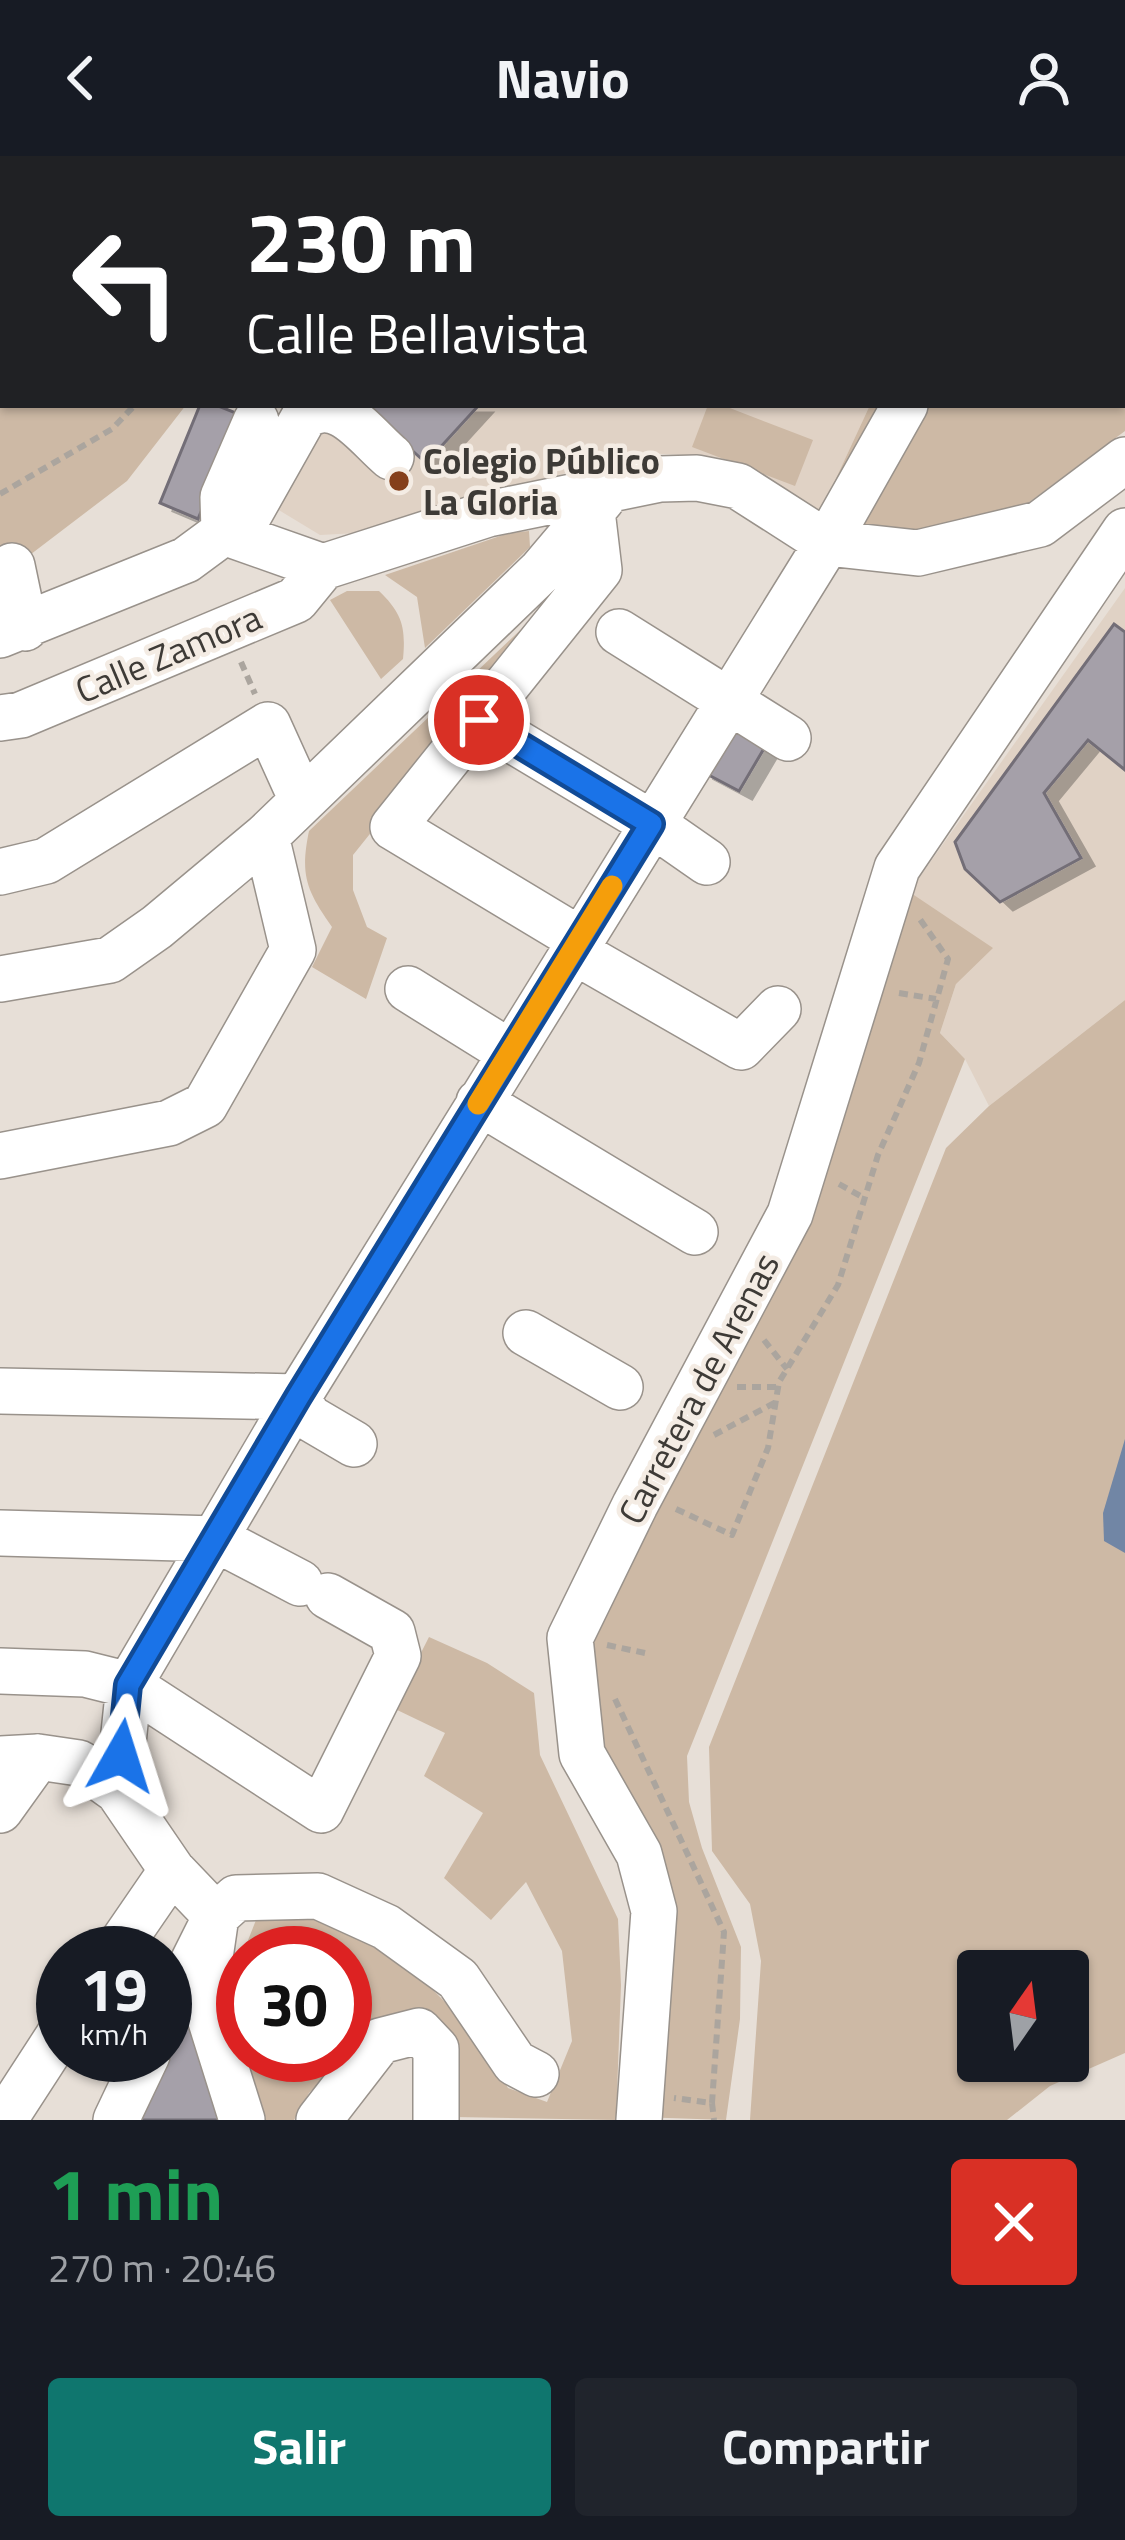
<!DOCTYPE html>
<html lang="es">
<head>
<meta charset="utf-8">
<style>
  :root { --surface:#171b24; --page:#20242c; --text:#f1f3f6; --muted:#9ea1a6; --accent:#0f766e }
  body { margin:0; font-family:"Titillium Web",sans-serif; background:var(--page); color:var(--text); height:100vh; display:flex; flex-direction:column; font-size:45px; white-space:nowrap }
  * { box-sizing:border-box; margin:0 }
  p { font-size:39px; color:var(--muted) }
  .icon { flex:none; width:66px; height:66px; fill:none; stroke:currentColor; stroke-width:2; stroke-linecap:round; stroke-linejoin:round }
  .map { position:relative; height:1964px; overflow:hidden }
  .panel { display:flex; flex-direction:column; background:var(--surface); flex:1 }
  .panel>* { flex:none }
  .guide { position:absolute; left:0px; top:0px; width:1125px; height:252px; box-shadow:0 3px 9px #0004; background:#202124; color:#fff; overflow:hidden }
  .needle { width:78px; rotate:14deg }
  .controls { position:absolute; left:957px; top:1794px; display:grid; gap:24px }
  .controls a { display:grid; place-items:center; width:132px; height:132px; border-radius:12px; background:var(--surface); box-shadow:0 3px 9px #0004; font-size:60px }
  .speed { position:absolute; left:36px; top:1770px; display:flex; gap:24px; font-size:60px; font-weight:700; text-align:center }
  .speed>* { display:grid; place-content:center; width:156px; height:156px; border-radius:50%; background:var(--surface); box-shadow:0 3px 9px #0004; line-height:1 }
  .speed small { font-size:30px; font-weight:400 }
  .speed .limit { border:18px solid #d22; background:#fff; color:#111 }
  .pin { position:absolute; display:grid; place-items:center; width:102px; height:102px; color:#fff; margin:-51px; border:6px solid #fff; border-radius:50%; box-shadow:0 3px 12px #0007 }
  .me { position:absolute; width:132px; margin:-66px; rotate:6deg; stroke-linejoin:round; filter:drop-shadow(0 0 9px #0008) }
  .turn { display:flex; align-items:center; gap:42px; height:252px; padding:0 48px; font-size:54px }
  .turn .icon { width:156px; height:156px; stroke-width:2.5 }
  .turn b { display:block; font-size:84px; line-height:102px }
  .round { display:grid; place-items:center; flex:none; width:126px; height:126px; border-radius:12px; background:var(--page) }
  .overview { display:flex; align-items:center; justify-content:space-between; height:204px; padding:0 48px }
  h1 { font-size:72px; font-weight:700; line-height:90px; color:#1e9e55 }
  .primary-button { display:flex; gap:24px; margin-top:auto; padding:24px 48px }
  .primary-button a { flex:1; height:138px; border-radius:12px; background:var(--accent); color:#fff; font-size:48px; font-weight:700; line-height:138px; text-align:center }
  .primary-button a+a { background:var(--page); color:var(--text) }
  header { display:flex; justify-content:space-between; align-items:center; height:156px; padding:0 48px; background:var(--surface); font-size:54px; font-weight:700 }
  .map>svg:first-child { display:block }
  .built { fill:#e0d2c5 }
  .green { fill:#cdb9a5; fill-rule:evenodd }
  .water { fill:#7186a5 }
  .building { fill:#a5a0a9; stroke:#736e77; stroke-width:3; filter:url(#shadow) }
  .lines { fill:none; stroke-linecap:round; stroke-linejoin:round }
  .minor-casing { stroke:#99928b; stroke-width:48 }
  .path { stroke:#aba59e; stroke-width:6; stroke-dasharray:9 6; stroke-linecap:butt }
  .minor { stroke:#fff; stroke-width:45 }
  .route-casing { stroke:#114b97; stroke-width:30 }
  .route { stroke:#1a73e8; stroke-width:21 }
  .slow { stroke:#f59e0b; stroke-width:21 }
  .poi-dot { fill:#853f1b; stroke:#f4ece4; stroke-width:4.5 }
  .labels { text-anchor:middle; dominant-baseline:central; stroke-width:9; stroke-linejoin:round; paint-order:stroke }
  .poi-label { font-size:36px; font-weight:bold; fill:#3d3a36; stroke:#f4ece4; text-anchor:start }
  .street-label { font-size:36px; fill:#3d3a36; stroke:#f4ece4 }
</style>
</head>
<body>
<header><svg class="icon" aria-label="back" viewBox="0 0 24 24"><path d="M15 5l-7 7 7 7"/></svg>Navio<svg class="icon" aria-label="person" viewBox="0 0 24 24"><circle cx="12" cy="8" r="4"/><path d="M4 21q1-7 8-7t8 7"/></svg></header>
<div class="map">
<svg width="1125" height="1964" viewBox="0 0 1125 1964">
  <defs>
    <filter id="shadow"><feDropShadow dx="13" dy="8" stdDeviation="0" flood-color="#0004"/></filter>
  </defs>
  <rect width="100%" height="100%" fill="#e7dfd7"/>
  <path class="built" d="M294 249H870L820 357 745 314 684 299 645 297 588 309 511 336 358 377 320 379 249 336Z
    M1125 432V844L989 950 965 903 940 877 956 828 930 752 909 736Z"/>
  <path class="green" d="M0 0H488L3 3V249H186L127 325 18 408 0 415Z
    M665 0H1125V275L1024 350 928 381 846 376 820 357 870 249H1122V3Z
    M708 249H722L813 284 795 330 692 291Z
    M529 375 530 391 425 492 417 441 385 419 509 377Z
    M577 420 353 699V734L367 771 387 782 366 843 312 811 332 771C306 734 300 719 309 675Z
    M347 435H379C402 457 406 471 403 503L381 523 330 444Z
    M893 725 993 792 956 828 940 877 965 903 687 1600 689 1646 702 1692 741 1791 740 1863 726 1964 639 1961 654 1755 582 1598 570 1482 790 1058Z
    M1125 844V1897L1050 1930 1007 1964H750L761 1805 750 1748 712 1695 709 1591 946 992 989 950ZM978 1815H1068V1905H978Z
    M429 1481 487 1507 534 1537 540 1599 618 1763 621 1829 616 1964 454 1961 452 1895 381 1866 309 1937 294 1964H252L223 1848 243 1798V1899H345V1797H243L256 1764 293 1756 363 1774 408 1809 475 1876 508 1932 547 1946 572 1885 562 1795 526 1726 491 1764 444 1722 483 1657 424 1620 445 1577 393 1552Z"/>
  <path class="water" d="M1125 1283V1397L1104 1385 1103 1357Z"/>
  <path class="building" d="M489 0H627L634 3H487Z
    M200 249H216L241 259 198 363 160 347Z
    M362 249H479L426 307Z
    M1114 468 1125 476V614L1088 584 1044 637 1081 702 1000 746 965 713 955 686Z
    M731 562 769 584 739 635 701 615Z
    M185 1852 225 1964H127L165 1891Z"/>
  <g class="lines">
    <g class="minor-casing">
      <path id="minor" d="M990 0V3
        M592 355 599 414 393 671 579 783 586 802 741 891 778 853
        M224 376 323 411 488 358 660 323 697 322 738 330 827 387 918 397 1040 368 1125 304
        M224 376 223 341 256 265
        M237 380 304 261C338 237 365 279 391 301
        M12 410 25 472
        M619 476 788 582
        M0 479 186 404 224 376
        M0 562 21 559 296 444 323 411
        M479 564 651 667 707 706
        M0 716 46 705 268 569 302 644
        M0 823 110 804 157 771 266 680 541 415 602 343
        M408 833 509 896
        M479 946 695 1076
        M0 1000 169 967 205 949 293 794 266 680
        M526 1177 620 1231
        M0 1235 298 1241 308 1261 354 1288
        M0 1377 216 1383 300 1427
        M0 1515 85 1518 129 1529 321 1654 398 1500 392 1476 328 1440
        M0 1603 38 1601 79 1607 118 1635 172 1714 216 1760 204 1843 242 1964
        M118 1635 129 1529 298 1241 827 387 905 249
        M0 1654 38 1601
        M115 1797 172 1714
        M165 1862 216 1760 236 1742 318 1740 386 1771 458 1823 515 1907 536 1918
        M4 1964 63 1873
        M116 1964 147 1899
        M319 1964 380 1885 419 1875 436 1893V1964
        M639 1964 654 1755 639 1698 582 1598 570 1482 635 1349 790 1058 897 712 1125 375"/>
    </g>
    <path class="path" d="M315 3 317 0
      M422 3 424 0
      M0 338 112 273 135 249
      M241 506 255 538
      M899 837 936 843
      M839 1028 864 1042
      M764 1184 787 1213
      M737 1231H778
      M714 1279 776 1246
      M676 1353 732 1379 768 1292 779 1226 838 1129 878 999 919 907 948 803 919 762
      M607 1489 645 1497
      M615 1543 724 1776 712 1947 674 1942
      M712 1947 714 1964"/>
    <use href="#minor" class="minor"/>
  </g>
  <g class="lines">
    <g class="route-casing">
      <path id="route" d="M121 1600 128 1529 298 1241 651 668 479 564"/>
    </g>
    <use href="#route" class="route"/>
    <path class="slow" d="M478 948 612 730"/>
  </g>
  <circle class="poi-dot" cx="399" cy="325" r="12"/>
  <g class="labels">
    <g class="poi-label">
      <text x="423" y="304">Colegio Público<tspan x="423" dy="41">La Gloria</tspan></text>
    </g>
    <g class="street-label">
      <text transform="translate(168 497) rotate(-23)">Calle Zamora</text>
      <text transform="translate(698 1232) rotate(-62)">Carretera de Arenas</text>
    </g>
  </g>
</svg>
<div class="controls">
<a><svg class="needle" viewBox="-14 -14 28 28"><path d="M0-13l5 13h-10z" fill="#e53935"/><path d="M0 13l5-13h-10z" fill="#9ea1a6"/></svg></a>
</div>
<div class="speed"><div>19<small>km/h</small></div><div class="limit">30</div></div>
<div class="pin" style="left:479px;top:564px;background:#d93025"><svg class="icon" aria-label="arrive" viewBox="0 0 24 24"><path d="M6 21V4h12l-3 4 3 4H6"/></svg></div>
<svg class="me" style="left:121px;top:1600px" viewBox="-20 -20 40 40"><path d="M0-17L14 15 0 8-14 15z" fill="#1a73e8" stroke="#fff" stroke-width="4"/></svg>
<div class="guide">
<div class="turn"><svg class="icon" aria-label="left" viewBox="0 0 24 24"><path d="M17 20v-9H6M10 6l-5 5 5 5"/></svg><div><b>230 m</b>Calle Bellavista</div></div>
</div>
</div>
<section class="panel">
<div class="overview"><div><h1>1 min</h1><p>270 m · 20:46</p></div><a class="round" style="background:#d93025;color:#fff"><svg class="icon" aria-label="close" viewBox="0 0 24 24"><path d="M6 6l12 12M18 6L6 18"/></svg></a></div>
<div class="primary-button"><a>Salir</a><a>Compartir</a></div>
</section>
</body>
</html>
